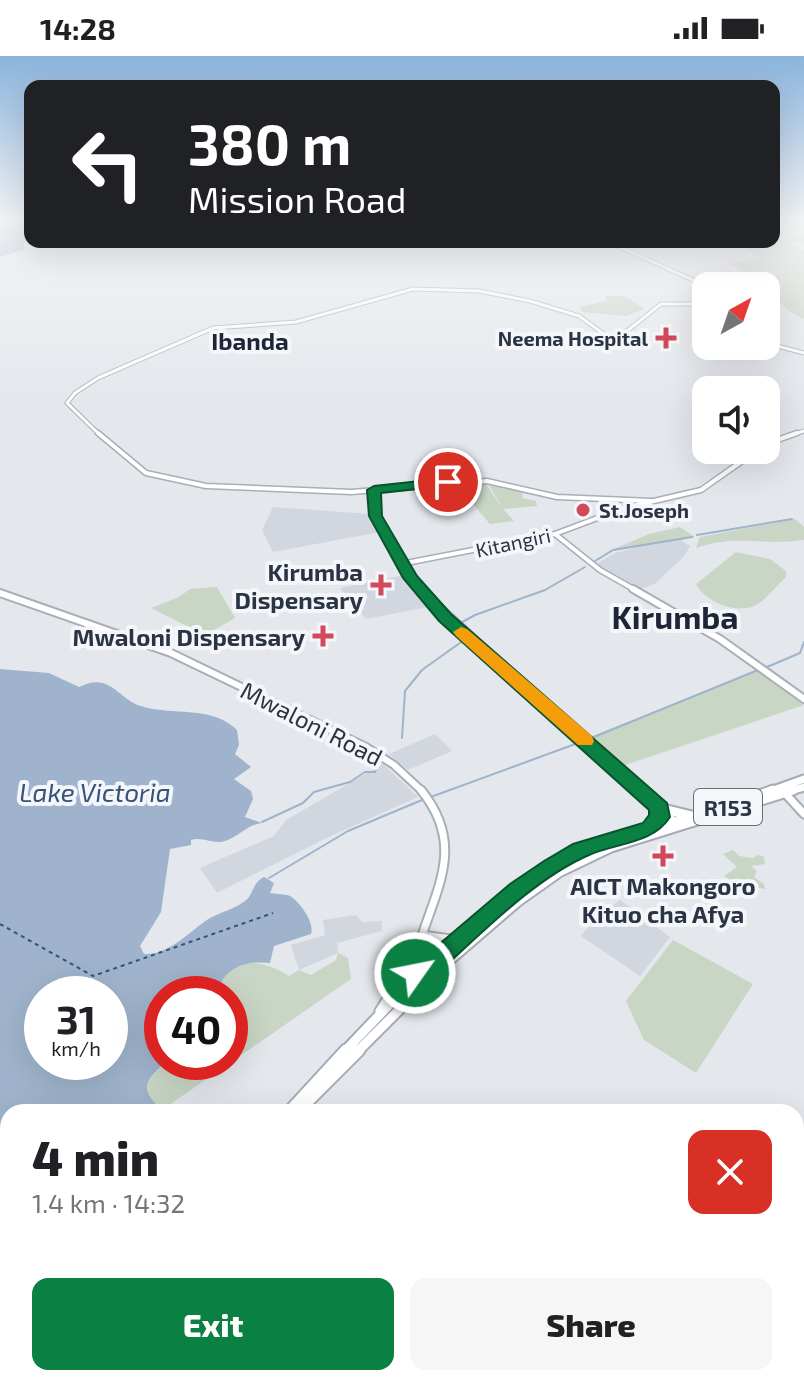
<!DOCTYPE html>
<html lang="en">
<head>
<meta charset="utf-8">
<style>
  :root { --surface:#fff; --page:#f6f6f6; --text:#202124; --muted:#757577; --accent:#0b8043 }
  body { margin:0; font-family:"Exo 2",sans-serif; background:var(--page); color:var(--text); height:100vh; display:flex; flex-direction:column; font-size:30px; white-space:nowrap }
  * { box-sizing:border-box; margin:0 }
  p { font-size:26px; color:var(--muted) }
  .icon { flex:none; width:44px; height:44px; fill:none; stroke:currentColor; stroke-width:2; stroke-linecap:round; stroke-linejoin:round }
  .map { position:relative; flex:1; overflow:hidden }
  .sheet { position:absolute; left:0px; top:1048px; width:804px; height:282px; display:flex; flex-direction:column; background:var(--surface); border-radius:24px 24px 0 0; box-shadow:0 8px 32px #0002 }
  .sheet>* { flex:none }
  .guide { position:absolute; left:24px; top:24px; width:756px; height:168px; border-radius:16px; box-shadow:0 8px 32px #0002; background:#202124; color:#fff; overflow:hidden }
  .needle { width:52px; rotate:40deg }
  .buttons { position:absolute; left:692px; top:216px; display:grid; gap:16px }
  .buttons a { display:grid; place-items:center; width:88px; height:88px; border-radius:16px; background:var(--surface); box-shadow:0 8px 32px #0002; font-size:40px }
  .speed { position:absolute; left:24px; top:920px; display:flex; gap:16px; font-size:40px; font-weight:700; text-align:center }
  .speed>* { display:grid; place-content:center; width:104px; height:104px; border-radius:50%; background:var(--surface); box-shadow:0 8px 32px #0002; line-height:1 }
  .speed small { font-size:20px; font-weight:400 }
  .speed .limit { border:12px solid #d22; background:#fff; color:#111 }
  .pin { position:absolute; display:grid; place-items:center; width:68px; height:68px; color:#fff; margin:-34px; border:4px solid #fff; border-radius:50%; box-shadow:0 2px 8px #0007 }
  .me { position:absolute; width:88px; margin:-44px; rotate:57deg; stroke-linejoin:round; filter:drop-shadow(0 0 6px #0008) }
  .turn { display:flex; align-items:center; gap:28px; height:168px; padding:0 32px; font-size:36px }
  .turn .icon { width:104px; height:104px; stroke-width:2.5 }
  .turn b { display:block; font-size:56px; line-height:68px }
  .round { display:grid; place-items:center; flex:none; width:84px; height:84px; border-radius:16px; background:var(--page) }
  .overview { display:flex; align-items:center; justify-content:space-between; height:136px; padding:0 32px }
  h1 { font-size:48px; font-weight:800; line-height:60px }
  .cta { display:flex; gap:16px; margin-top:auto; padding:16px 32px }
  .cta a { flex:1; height:92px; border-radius:16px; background:var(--accent); color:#fff; font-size:32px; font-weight:800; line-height:92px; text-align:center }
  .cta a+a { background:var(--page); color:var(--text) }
  .status { display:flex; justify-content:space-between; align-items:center; height:56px; padding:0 40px; background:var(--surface); direction:ltr }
  .status svg { height:22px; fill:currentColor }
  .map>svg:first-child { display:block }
  .built { fill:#d2d6de }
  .green { fill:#c9d6c5 }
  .water { fill:#9fb4cc; fill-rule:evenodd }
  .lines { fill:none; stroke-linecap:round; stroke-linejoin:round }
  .stream { stroke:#9fb4cc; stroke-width:2 }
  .ferry { stroke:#34527a; stroke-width:2; stroke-dasharray:4 4; stroke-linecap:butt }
  .secondary-far4-casing { stroke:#a9aeb7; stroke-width:5 }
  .secondary-far3-casing { stroke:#a9aeb7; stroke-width:7 }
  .secondary-far2-casing { stroke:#a9aeb7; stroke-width:10 }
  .secondary-far1-casing { stroke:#a9aeb7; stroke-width:11 }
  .secondary-casing { stroke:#a9aeb7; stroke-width:14 }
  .primary-far2-casing { stroke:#a3abb8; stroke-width:11 }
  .primary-far1-casing { stroke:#a3abb8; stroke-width:13 }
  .primary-casing { stroke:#a3abb8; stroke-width:15 }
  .secondary-far4 { stroke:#fff; stroke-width:3 }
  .secondary-far3 { stroke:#fff; stroke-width:4 }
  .secondary-far2 { stroke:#fff; stroke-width:6 }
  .secondary-far1 { stroke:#fff; stroke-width:7 }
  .secondary { stroke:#fff; stroke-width:10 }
  .primary-far2 { stroke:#fff; stroke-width:7 }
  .primary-far1 { stroke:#fff; stroke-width:9 }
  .primary { stroke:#fff; stroke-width:11 }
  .route { fill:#0b8043; stroke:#07532c; stroke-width:2 }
  .slow { fill:#f59e0b }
  .poi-dot { fill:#d1495b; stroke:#f4f6f9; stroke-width:3 }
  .labels { text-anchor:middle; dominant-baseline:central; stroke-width:8; stroke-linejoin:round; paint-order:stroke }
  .far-poi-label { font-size:20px; font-weight:bold; fill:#2b3445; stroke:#f4f6f9; text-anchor:end }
  .far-street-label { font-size:20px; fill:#2b3445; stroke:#f4f6f9 }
  .shield { fill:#f4f6f9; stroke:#676e7b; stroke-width:2 }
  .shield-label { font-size:22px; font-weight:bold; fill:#2b3445 }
  .far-quarter-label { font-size:24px; font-weight:bold; fill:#1d2536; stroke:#f4f6f9 }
  .poi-label { font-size:24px; font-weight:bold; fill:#2b3445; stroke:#f4f6f9; text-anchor:end }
  .street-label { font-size:24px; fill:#2b3445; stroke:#f4f6f9 }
  .water-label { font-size:26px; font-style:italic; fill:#34527a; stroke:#f4f6f9 }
  .district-label { font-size:32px; font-weight:bold; fill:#1d2536; stroke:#f4f6f9 }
</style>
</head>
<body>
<div class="status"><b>14:28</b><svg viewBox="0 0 49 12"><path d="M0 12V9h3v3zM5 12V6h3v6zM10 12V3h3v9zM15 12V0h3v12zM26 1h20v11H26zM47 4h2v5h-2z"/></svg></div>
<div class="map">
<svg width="804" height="1329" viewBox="0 0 804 1329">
  <rect width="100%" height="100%" fill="#e4e7ec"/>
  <path class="built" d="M273 451 370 458 380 476 273 496 262 474Z
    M676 481 690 490 685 499 656 527 641 533 596 508 615 497Z
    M404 519 428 551 366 563 340 532Z
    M435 678 452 695 408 714 389 698Z
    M383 708 418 741 333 779 217 837 200 812 274 780 286 764Z
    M620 844 670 881 640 920 581 880 596 862Z
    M356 859 362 866 382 865V875L337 887 338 897 299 914 291 889 325 879 323 864Z
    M8 1256V1322H73L75 1329H0V1261Z
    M197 1322H318L310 1329H201Z"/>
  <path class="green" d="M774 163H804L801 168 804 172 786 170 774 179 785 185 791 184 787 179H804V186L792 187 804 195V263C786 256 781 244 766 239V230H741L743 214 729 208 760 203 738 186H774Z
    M605 240H624L645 253 626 260 582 256 579 251 607 245Z
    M478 426 486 428 503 453 489 429 523 435 522 442 536 445 537 450 503 453 514 465 490 468 467 441H463L456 428Z
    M795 463 804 471V484C764 490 737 478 696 492L700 481Z
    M680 471 695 481 607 496 649 478Z
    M736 496 770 503 786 515V521C777 529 768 541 758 548 738 560 705 546 696 528Z
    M217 531 235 562 205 579 151 552 179 541 190 533Z
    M760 614 804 649 619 711 587 682Z
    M733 794 739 800 753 802 758 799 764 801 765 808 751 810 757 815 754 821 764 828 765 833 746 830 737 822 733 825 724 820 737 811 723 798Z
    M673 884 753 928 696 1017 644 984 626 945Z
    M338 897 348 902 351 923 162 1054 147 1040 146 1027 166 1006H230V938H217C228 898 261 902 289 920L299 914 311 919 336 904Z
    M0 1110 8 1112V1178L0 1187Z"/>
  <path class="water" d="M0 163H30V184L23 187 26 193 0 201Z
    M0 613 49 617 79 631C110 615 118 643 141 650 172 660 212 649 237 674L239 689 235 698 251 711 234 723 251 735 253 743 245 761 262 767C248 768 238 781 225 785 213 789 203 780 191 784V789L170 793 161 856 140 890 144 898C168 900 191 874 210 862 221 856 235 853 245 845 254 838 252 827 264 821L274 827 270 837C275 838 285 838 290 840 300 846 315 867 311 878L274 890 270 907C245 904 223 912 217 938H162V1006H166C142 1028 140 1032 163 1056H8V1112L0 1110ZM42 938H110V1006H42Z"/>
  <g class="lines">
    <path class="stream" d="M697 479 792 463
      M595 505 613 494 692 481
      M455 570 475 559 545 534 585 511
      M767 611 800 597 804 586
      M402 682 405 635 422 614 464 584 456 575
      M428 742 589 683 758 614
      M262 766 303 747 314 736 350 726 365 716H375L380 704
      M269 822 348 775 422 744"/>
    <path class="ferry" d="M0 868 93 920 273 857"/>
    <g class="secondary-far4-casing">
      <path id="secondary-far4" d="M609 186 706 230
        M766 287 804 297
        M100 379 67 347 75 337 98 322 213 272 296 266 413 233 479 235 530 245 579 260 608 281 627 275 661 248H706
        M792 379 804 375"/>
    </g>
    <g class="secondary-far3-casing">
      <path id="secondary-far3" d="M98 377 146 417 206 430 351 436 487 425 557 441 652 445
        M766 388 797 377
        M374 434C378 473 396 505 420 535
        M555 478 600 514 637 535
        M401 508 555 478 624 452 701 434 758 394"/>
    </g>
    <g class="secondary-far2-casing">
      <path id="secondary-far2" d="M419 533 642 736
        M633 533 720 583 804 643
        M0 537 171 597 366 691 394 709 423 736
        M782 734 784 736"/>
    </g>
    <g class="secondary-far1-casing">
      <path id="secondary-far1" d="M640 734 677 768
        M782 734 804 758
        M422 879 458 884
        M420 931 415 916 416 899C432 838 469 793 421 734
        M379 955 414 900"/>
    </g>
    <g class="secondary-casing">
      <path id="secondary" d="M796 1184 804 1181
        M562 1329 572 1322"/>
    </g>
    <g class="primary-far2-casing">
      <path id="primary-far2" d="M768 736 804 723
        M787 736 804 731"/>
    </g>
    <g class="primary-far1-casing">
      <path id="primary-far1" d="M651 770 660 761 659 752 692 760
        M344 996 409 928 518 834 552 811 580 794 602 786 720 754 773 734
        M357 996 446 907 518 845 559 816 611 791 793 734"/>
    </g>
    <g class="primary-casing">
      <path id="primary" d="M289 1056 346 994
        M297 1056 359 994
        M0 1241 8 1237
        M0 1250 8 1245"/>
    </g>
    <use href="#secondary-far4" class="secondary-far4"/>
    <use href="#secondary-far3" class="secondary-far3"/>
    <use href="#secondary-far2" class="secondary-far2"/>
    <use href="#secondary-far1" class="secondary-far1"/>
    <use href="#secondary" class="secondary"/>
    <use href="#primary-far2" class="primary-far2"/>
    <use href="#primary-far1" class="primary-far1"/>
    <use href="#primary" class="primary"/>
  </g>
  <linearGradient id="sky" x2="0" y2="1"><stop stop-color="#8bb4dd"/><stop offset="0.47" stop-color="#f3f4f6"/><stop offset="1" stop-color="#f3f4f6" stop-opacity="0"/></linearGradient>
  <rect width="804" height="350" fill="url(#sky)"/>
  <path class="route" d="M448 422 453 423V429L381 437 382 460 417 520 451 558 667 747 670 761C653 788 616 787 589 799 529 825 473 887 424 929L416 932 407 929 404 922 407 910 417 907 510 828 544 805 573 788 643 767 649 759V754L439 565 403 522 369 460 367 434 374 430Z"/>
  <path class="slow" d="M461 571 467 573 592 680 594 685 592 689H578L456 580 453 576Z"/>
  <g class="poi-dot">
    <path d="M662 270h8v8h8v8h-8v8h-8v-8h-8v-8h8z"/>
    <circle cx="583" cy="454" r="8"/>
    <path d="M377 517h8v8h8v8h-8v8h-8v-8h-8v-8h8z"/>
    <path d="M319 568h8v8h8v8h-8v8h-8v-8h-8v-8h8z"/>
    <path d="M659 788h8v8h8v8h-8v8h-8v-8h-8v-8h8z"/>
  </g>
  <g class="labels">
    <g class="far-poi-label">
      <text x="648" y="282">Neema Hospital</text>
      <text x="599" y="454" text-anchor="start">St.Joseph</text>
    </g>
    <g class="far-street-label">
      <text transform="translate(513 486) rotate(-12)">Kitangiri</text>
    </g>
    <rect class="shield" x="694" y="733" width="68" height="36" rx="6"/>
    <g class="shield-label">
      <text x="728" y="751">R153</text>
    </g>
    <g class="far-quarter-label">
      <text x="250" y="284">Ibanda</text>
    </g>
    <g class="poi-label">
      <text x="363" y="515">Kirumba<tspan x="363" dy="28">Dispensary</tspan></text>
      <text x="305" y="580">Mwaloni Dispensary</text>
      <text x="663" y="829" text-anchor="middle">AICT Makongoro<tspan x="663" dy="28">Kituo cha Afya</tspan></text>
    </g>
    <g class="street-label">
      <text transform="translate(312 667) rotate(27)">Mwaloni Road</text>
    </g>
    <g class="water-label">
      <text x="95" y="735">Lake Victoria</text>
    </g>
    <g class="district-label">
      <text x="675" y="560">Kirumba</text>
    </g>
  </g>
</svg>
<div class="buttons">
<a><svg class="needle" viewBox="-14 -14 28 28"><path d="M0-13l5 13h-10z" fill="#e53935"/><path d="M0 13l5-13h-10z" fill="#757577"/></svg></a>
<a><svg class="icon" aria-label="sound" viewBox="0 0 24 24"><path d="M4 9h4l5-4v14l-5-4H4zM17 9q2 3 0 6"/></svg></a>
</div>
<div class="speed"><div>31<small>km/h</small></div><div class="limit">40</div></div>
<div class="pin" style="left:448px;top:426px;background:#d93025"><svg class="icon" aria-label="arrive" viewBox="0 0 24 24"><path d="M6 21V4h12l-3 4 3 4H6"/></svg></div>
<svg class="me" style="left:415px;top:917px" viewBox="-20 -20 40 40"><circle r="17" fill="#0b8043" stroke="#fff" stroke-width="3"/><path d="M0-11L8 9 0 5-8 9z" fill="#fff"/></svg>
<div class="guide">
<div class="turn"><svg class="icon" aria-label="left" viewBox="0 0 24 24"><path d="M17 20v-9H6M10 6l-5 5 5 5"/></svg><div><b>380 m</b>Mission Road</div></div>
</div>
<section class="sheet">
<div class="overview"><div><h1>4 min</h1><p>1.4 km · 14:32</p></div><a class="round" style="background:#d93025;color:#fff"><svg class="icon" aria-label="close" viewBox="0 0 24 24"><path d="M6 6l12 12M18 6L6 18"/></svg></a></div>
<div class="cta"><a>Exit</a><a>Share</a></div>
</section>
</div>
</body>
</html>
